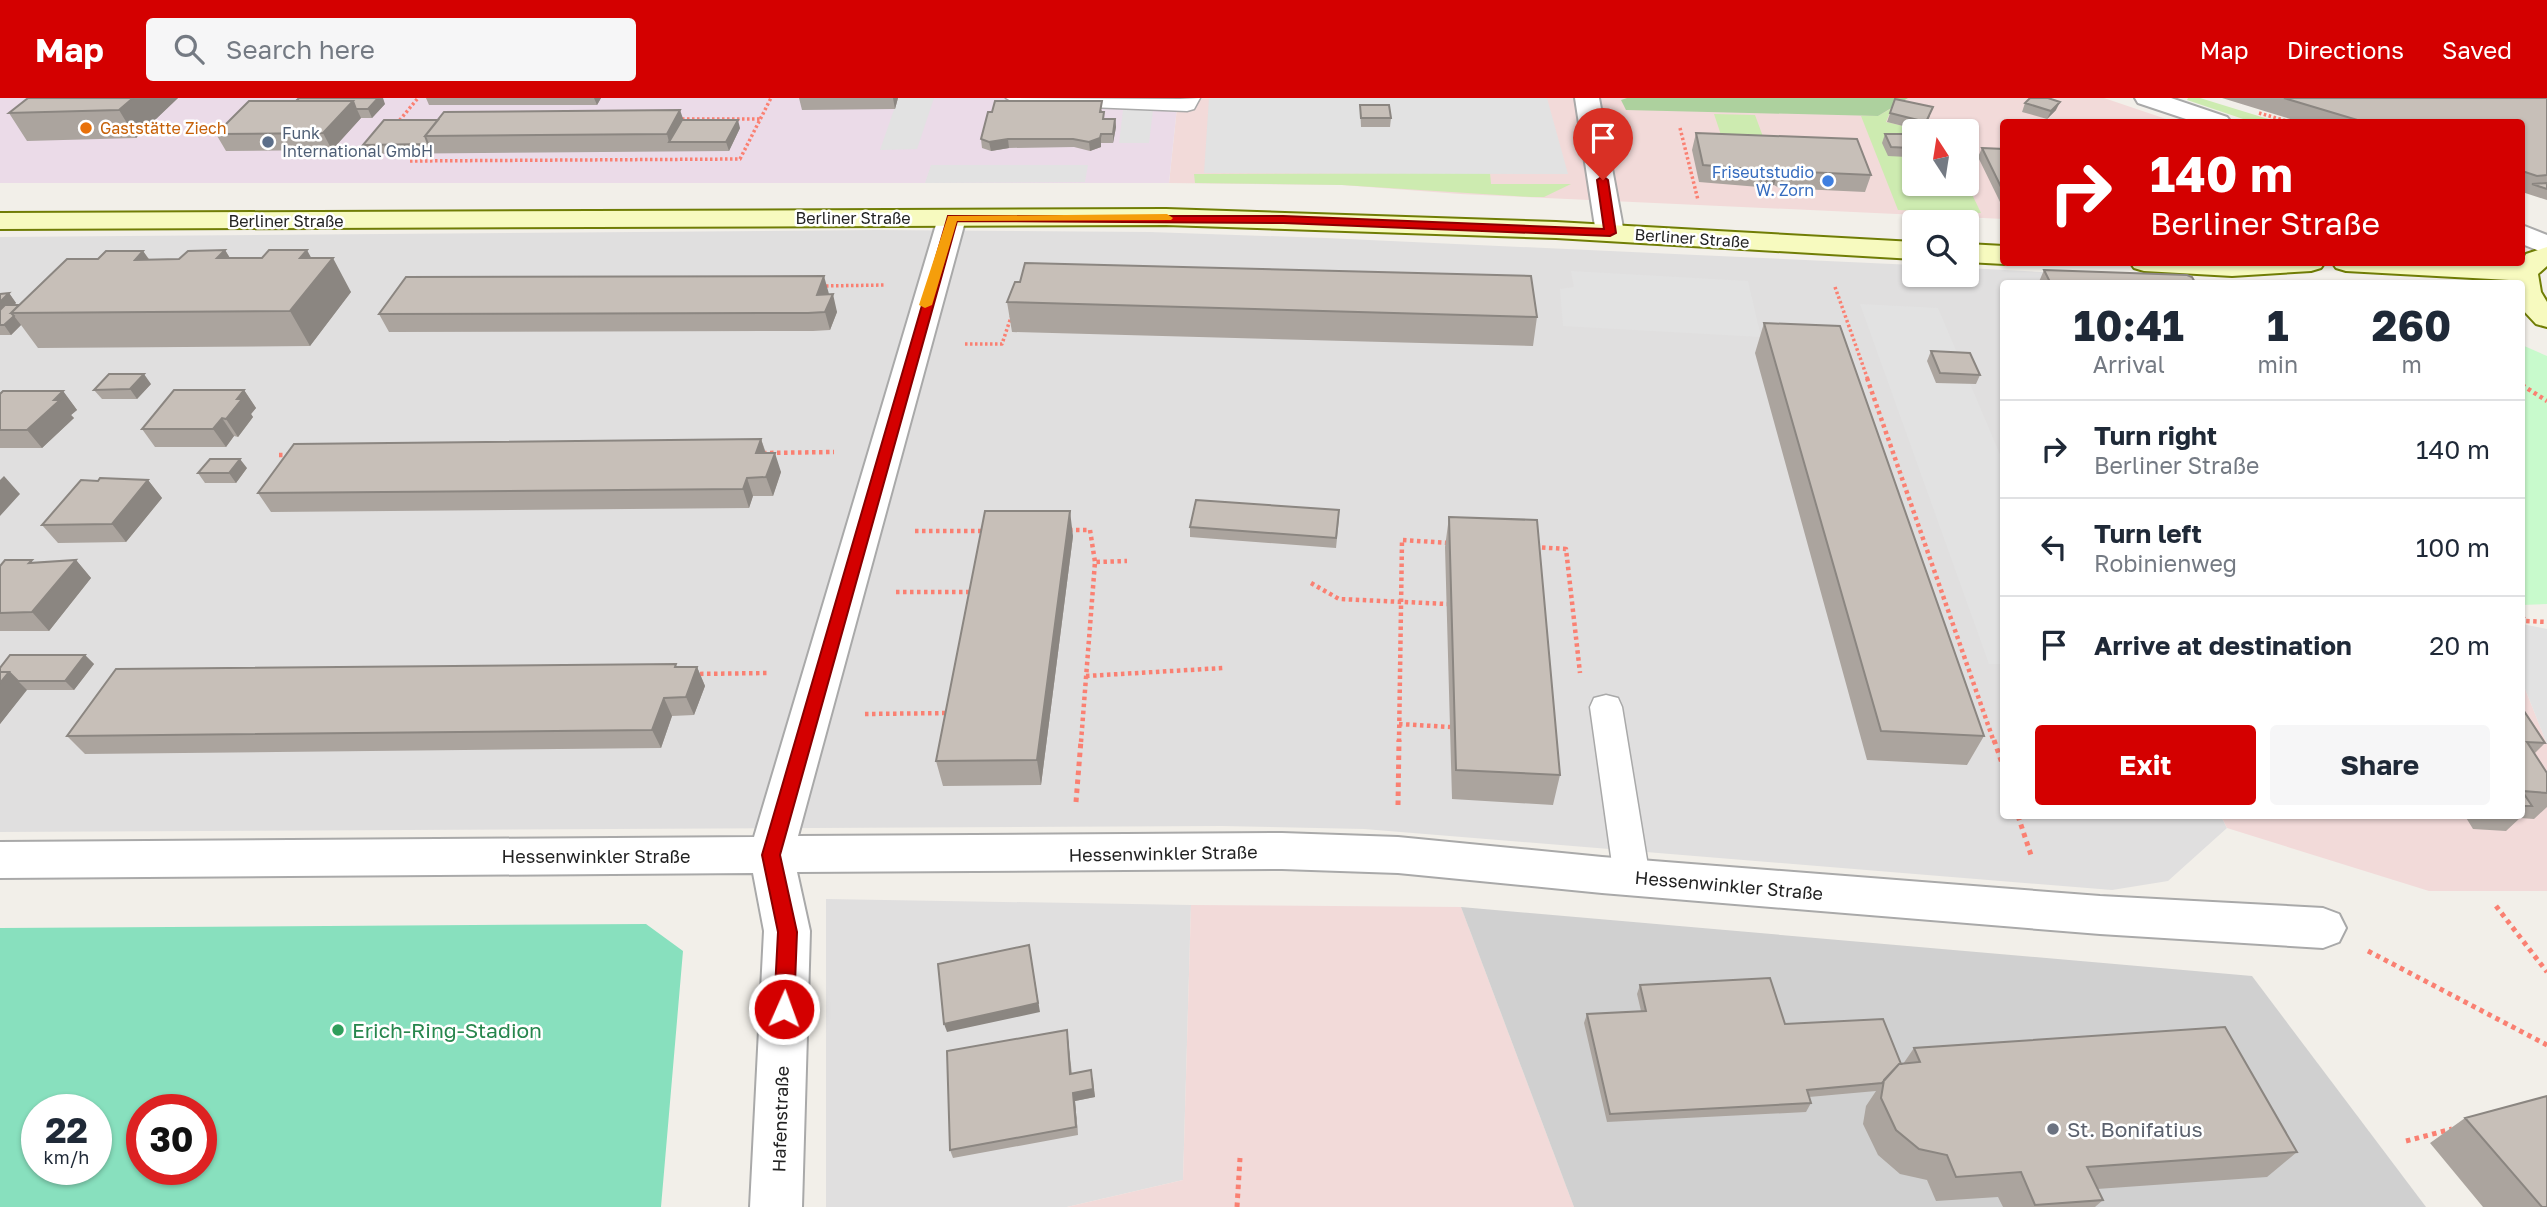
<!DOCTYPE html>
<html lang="en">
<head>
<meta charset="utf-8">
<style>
  :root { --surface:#fff; --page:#f6f6f7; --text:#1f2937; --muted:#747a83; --line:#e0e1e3; --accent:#d40000 }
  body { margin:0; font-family:"Golos Text",sans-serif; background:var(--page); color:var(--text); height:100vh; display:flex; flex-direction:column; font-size:26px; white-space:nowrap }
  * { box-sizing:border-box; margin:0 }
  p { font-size:23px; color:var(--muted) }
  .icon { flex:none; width:38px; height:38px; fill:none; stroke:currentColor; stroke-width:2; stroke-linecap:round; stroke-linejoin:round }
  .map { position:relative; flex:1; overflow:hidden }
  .drawer { position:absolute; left:2000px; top:182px; width:525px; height:539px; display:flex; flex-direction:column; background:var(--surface); border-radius:7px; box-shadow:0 2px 5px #0004 }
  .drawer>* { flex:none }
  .guide { position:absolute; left:2000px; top:21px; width:525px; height:147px; border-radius:7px; box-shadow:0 2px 5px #0004; background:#d40000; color:#fff; overflow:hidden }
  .needle { width:46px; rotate:348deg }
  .controls { position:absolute; left:1902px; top:21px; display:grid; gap:14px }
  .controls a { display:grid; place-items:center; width:77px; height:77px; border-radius:7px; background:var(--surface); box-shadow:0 2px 5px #0004; font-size:35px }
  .speed { position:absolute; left:21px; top:996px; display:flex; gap:14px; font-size:35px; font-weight:700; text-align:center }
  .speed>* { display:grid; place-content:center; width:91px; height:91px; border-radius:50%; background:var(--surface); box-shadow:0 2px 5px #0004; line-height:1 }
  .speed small { font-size:18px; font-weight:400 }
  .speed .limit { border:10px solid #d22; background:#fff; color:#111 }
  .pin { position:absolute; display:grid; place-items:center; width:60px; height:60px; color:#fff; margin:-72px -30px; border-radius:50% 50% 50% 0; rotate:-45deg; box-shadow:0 0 7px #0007 }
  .pin .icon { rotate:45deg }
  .me { position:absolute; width:77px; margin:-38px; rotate:2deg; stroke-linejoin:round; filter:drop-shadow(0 0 5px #0008) }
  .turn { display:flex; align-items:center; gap:24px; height:147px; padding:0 35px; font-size:32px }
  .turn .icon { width:91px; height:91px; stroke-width:2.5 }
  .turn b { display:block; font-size:49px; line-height:60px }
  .eta { display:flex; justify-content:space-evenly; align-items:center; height:119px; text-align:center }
  .eta b { font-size:42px; font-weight:700; line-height:49px }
  .primary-button { display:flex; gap:14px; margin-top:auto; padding:14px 35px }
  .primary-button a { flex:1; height:80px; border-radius:7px; background:var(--accent); color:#fff; font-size:28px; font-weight:700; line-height:80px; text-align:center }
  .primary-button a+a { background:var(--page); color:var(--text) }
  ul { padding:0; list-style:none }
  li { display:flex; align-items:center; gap:21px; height:98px; padding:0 35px; border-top:2px solid var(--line) }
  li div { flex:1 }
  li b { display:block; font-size:26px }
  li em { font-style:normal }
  header { display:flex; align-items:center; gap:42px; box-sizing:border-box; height:98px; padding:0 35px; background:var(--accent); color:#fff }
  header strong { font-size:33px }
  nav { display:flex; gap:38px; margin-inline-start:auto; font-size:24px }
  .search { width:490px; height:63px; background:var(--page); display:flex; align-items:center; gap:18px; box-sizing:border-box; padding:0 24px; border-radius:7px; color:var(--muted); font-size:26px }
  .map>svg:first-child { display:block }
  .residential { fill:#e0dfdf }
  .commercial { fill:#f2dad9; fill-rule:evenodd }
  .industrial { fill:#ebdbe8 }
  .religious { fill:#d0d0d0 }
  .grass { fill:#cdebb0 }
  .forest { fill:#add19e }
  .park { fill:#c8facc }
  .pitch { fill:#88e0be; fill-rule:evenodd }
  .parking { fill:#e2e2e2 }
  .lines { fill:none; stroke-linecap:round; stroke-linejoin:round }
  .service-casing { stroke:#a9a9a9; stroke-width:3 }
  .minor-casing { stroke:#a9a9a9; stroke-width:4 }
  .secondary-casing { stroke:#707d05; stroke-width:4 }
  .path-far2 { stroke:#fa8072; stroke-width:3.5; stroke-dasharray:2.5 2.5; stroke-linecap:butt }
  .path-far1 { stroke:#fa8072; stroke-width:4.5; stroke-dasharray:3.5 3.5; stroke-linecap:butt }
  .path { stroke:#fa8072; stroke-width:5; stroke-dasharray:4.5 4.5; stroke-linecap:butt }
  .service { fill:#fff; fill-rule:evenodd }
  .minor { fill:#fff; fill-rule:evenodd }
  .secondary { fill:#f7fabf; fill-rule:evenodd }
  .wall { fill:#aba49e }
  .shaded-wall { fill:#8b8681 }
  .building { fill:#c7bfb8; stroke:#8b8681; stroke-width:2 }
  .route { fill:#d40000; stroke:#8a0000; stroke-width:2 }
  .slow { fill:#f59e0b }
  .food-dot { fill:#e8710a; stroke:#fff; stroke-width:2.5 }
  .service-dot { fill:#5c6f8a; stroke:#fff; stroke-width:2.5 }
  .shop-dot { fill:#3f7fe0; stroke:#fff; stroke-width:2.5 }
  .leisure-dot { fill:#2e9e5b; stroke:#fff; stroke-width:2.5 }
  .worship-dot { fill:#6b7280; stroke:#fff; stroke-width:2.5 }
  .labels { text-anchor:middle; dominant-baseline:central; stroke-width:5; stroke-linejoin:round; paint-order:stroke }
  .far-food-label { font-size:16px; fill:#c56008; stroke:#fff; text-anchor:start }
  .far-service-label { font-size:16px; fill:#4e5e75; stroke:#fff; text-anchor:start }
  .far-shop-label { font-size:16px; fill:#366cbe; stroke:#fff; text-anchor:end }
  .far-street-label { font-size:16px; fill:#222; stroke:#fff }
  .street-label { font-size:18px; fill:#222; stroke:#fff }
  .near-leisure-label { font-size:21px; fill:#27864d; stroke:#fff; text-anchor:start }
  .near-worship-label { font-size:21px; fill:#5b616d; stroke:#fff; text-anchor:start }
</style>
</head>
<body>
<header>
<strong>Map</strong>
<div class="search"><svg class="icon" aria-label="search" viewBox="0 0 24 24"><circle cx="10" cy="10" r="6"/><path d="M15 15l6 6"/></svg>Search here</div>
<nav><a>Map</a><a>Directions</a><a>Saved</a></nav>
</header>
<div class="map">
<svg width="2547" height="1109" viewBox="0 0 2547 1109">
  <rect width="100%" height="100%" fill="#f2efe9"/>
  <path class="residential" d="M876 132 1150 134 1326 140 1914 167V177H1967V170L2230 184 2004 186V718H2221L2227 730 2168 783 2112 792 1364 731 1222 728 0 734V139Z
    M826 801 1191 807 1183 1082 1067 1109H826Z"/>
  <path class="commercial" d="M1178 0H2104L2175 24H2004V121L1460 96 1342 87 1169 85ZM1914 33H1967V86H1914Z
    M2522 583 2547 646V793H2429L2227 730 2221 718H2522Z
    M1191 807 1461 809 1574 1109H1067L1183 1082Z"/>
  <path class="industrial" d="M0 0H1178L1169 85H0Z"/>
  <path class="religious" d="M1461 809 2252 878 2426 1109H1574Z"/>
  <path class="grass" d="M2188 0H2200L2278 24H2252L2187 2Z
    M1892 10 1886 24 1926 33H1914V45L1905 55H1914V86H1967L1981 115 1898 112 1861 18H1878Z
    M1714 16 1755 17 1765 44 1723 43Z
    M1490 75 1491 86H1571L1544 99H1531L1342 87 1195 85 1194 76Z"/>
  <path class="forest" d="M1627 0H1908L1878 18 1626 12 1621 2Z"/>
  <path class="park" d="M2522 247 2547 258V506L2522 507Z"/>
  <path class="pitch" d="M646 826 683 853 661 1109H0V830ZM37 1012H96V1071H37ZM142 1012H201V1071H142Z"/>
  <path class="parking" d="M898 0H934L917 51 880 52Z
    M1209 0H1547L1568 76 1204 75Z
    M1123 12H1153L1149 45H1119Z
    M931 67H1088L1085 84 925 85Z
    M1571 173 1748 183 1761 239 1563 228 1560 191 1574 189Z
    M1860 206 1938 210 2004 366V566H1989Z
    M2522 526 2547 531V646L2522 583Z"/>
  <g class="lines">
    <g class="service-casing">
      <path id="service" d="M1006 0 1180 1 1200 0 1194 11 1187 13 1016 6Z
        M1606 597 1618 600 1622 609 1650 780 1645 791 1632 795 1619 791 1614 780 1590 609 1594 600Z"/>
    </g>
    <g class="minor-casing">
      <path id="minor" d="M1575 0H1599L1624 135 1620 141 1610 143 1600 141 1596 135Z
        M2135 0H2171L2227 19 2231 24H2195L2138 5Z
        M952 112 962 114 966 120 798 738 1282 735 1398 739 1602 759 2100 798 2323 810 2339 816 2346 830 2339 844 2323 850 2100 836 1602 795 1398 775 1282 771 797 774 810 833 802 1109H750L764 833 753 775 0 780V744L754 739 938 120 942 114Z
        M2522 127 2547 137V156L2522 146Z"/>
    </g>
    <g class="secondary-casing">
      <path id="secondary" d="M1166 111 1556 124 1914 144V161L1556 140 1166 127 0 131V115Z
        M1967 146 2004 148V164H2008L2004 166 1967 164Z
        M2547 149V168L2538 176 2541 194 2547 204V229L2536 226 2522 211V186H2509V182L2346 173 2336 170 2332 164 2516 165 2522 164 2526 156Z
        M2130 164H2325L2321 170 2311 173 2232 178 2144 173 2134 170Z"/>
    </g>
    <path class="path-far2" d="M2259 15 2290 24
      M677 21H760
      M403 23H399L418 0
      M1680 30 1698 102
      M410 63 740 61 771 0
      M821 188 886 187
      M1835 189 1868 282
      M965 246H1002L1011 219"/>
    <path class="path-far1" d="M1867 280 1994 644
      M2522 287 2547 303
      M763 355 834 354
      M279 357H292
      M1069 432H1090L1095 464
      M915 433H987
      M1535 449 1566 451 1580 575
      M1311 485 1339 501 1447 506
      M896 494H975
      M2522 518 2525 523 2547 524
      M693 576 769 575
      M1086 578 1223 570
      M865 616 951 615
      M1399 626 1450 629
      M1081 644 1095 464 1127 463
      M1399 644 1402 442 1450 445"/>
    <path class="path" d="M1994 642 2004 671
      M1076 704 1081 642
      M1398 707 1399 642
      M2018 718 2032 760
      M2496 808 2547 874
      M2368 853 2547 947
      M2406 1043 2452 1031
      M1237 1109 1240 1060"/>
    <use href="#service" class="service"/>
    <use href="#minor" class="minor"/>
    <use href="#secondary" class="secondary"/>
  </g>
  <path class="wall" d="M28 0H178L136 40 27 43 9 15Z
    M426 0H601L597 7H429Z
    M799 0H898L895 11 802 12Z
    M2222 0H2547V102L2522 94V24H2300Z
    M1895 1 1930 18 1923 33 1887 24Z
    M2025 5 2056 12 2047 21 2022 14Z
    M385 6 372 20H361L332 52 226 53 216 36Z
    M1360 7 1391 20 1390 29H1361Z
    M1102 12V14L1104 21H1115L1116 29 1113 45H1101V49L1090 53 1074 49 1009 50 991 53 982 50 981 41Z
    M384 22H683L740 30 729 53 368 56 363 47Z
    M1696 35 1871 77 1865 94 1779 90 1774 87 1759 89 1699 84 1692 52Z
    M1885 36H1914V55H1908L1907 59 1888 58 1882 45Z
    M1982 50 2004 51V105L2000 104 1978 59Z
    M225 152 230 160H311L351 194 310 248 38 250 21 227 11 237H0V196L9 195 16 205 14 207H19L98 161 143 153 149 161H179Z
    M2044 172 2196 186H2038Z
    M828 197 837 214 830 232 813 233 389 234 379 216Z
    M1007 204 1537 219 1533 248 1012 234Z
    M1764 225 1984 638 1967 667 1867 662 1755 255Z
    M1931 253 1980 277 1976 286 1936 285 1927 263Z
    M151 286 137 301H102L94 292Z
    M244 292 256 310 251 316 253 319 238 339 234 338 226 349H155L142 331Z
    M63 293 77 312 71 317 74 320 42 350H0V296Z
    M761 341 766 355 781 374 773 398H753L749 410 271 414 258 395Z
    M247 370 236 385H205L198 375Z
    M148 382 162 400 126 444 58 445 42 427Z
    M1449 419 1560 677 1553 707 1452 701 1445 449Z
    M1339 421 1336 450 1190 439V429Z
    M1073 438 1041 687 943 688 936 663Z
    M76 462 91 480 49 533H0V468Z
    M85 557 94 566 74 592H26L0 626V570Z
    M678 569H697L705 588 694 617 672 618 661 650 85 656 67 638Z
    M2522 610 2545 645 2534 656 2547 675V709L2534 721 2520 720 2506 733 2473 731 2465 718H2522Z
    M1640 887 1785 926 1901 966H1903L1914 950 2297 1054 2267 1079 2097 1091 2103 1102 2095 1109H2003L1998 1099 1936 1103 1927 1082 1900 1076 1878 1057 1863 1026 1866 1008 1876 993 1809 999 1811 1005 1806 1014 1607 1024 1584 925 1587 916 1641 913 1637 896Z
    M1067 932 1068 941 1072 976 1093 980 1095 999 1075 1003 1078 1037 953 1060 950 1052Z
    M2465 1020 2547 1109H2483L2430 1045Z"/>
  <path class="shaded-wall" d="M133 0H178L136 40 119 12Z
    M378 0H383L385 6 372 20 368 11Z
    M594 0H601L597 7Z
    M893 0H898L895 11Z
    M353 3 361 20 332 52 323 35Z
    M2060 4 2056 12 2047 21 2051 13Z
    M680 12 686 29 669 44 667 36Z
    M1115 21 1116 29 1113 45V36Z
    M738 22 740 30 729 53 726 44Z
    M1101 36V49L1090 53 1089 44Z
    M1008 41 1009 50 991 53 989 44Z
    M1779 70 1774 87 1759 89 1764 72Z
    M225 152 246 187 217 160Z
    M307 152 320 176 333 160 351 194 310 248 290 213 300 160Z
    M143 153 166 187 135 162Z
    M824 178 829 196 822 215 817 197Z
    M9 195 16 205 0 220V204Z
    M833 196 837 214 830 232 825 214Z
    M14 218 21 227 11 237 4 227Z
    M144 276 151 286 137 301 130 291Z
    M244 292 256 310 251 316 253 319 238 339 226 321 237 301Z
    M63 293 77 312 71 317 74 320 42 350 27 332Z
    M222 320 234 338 226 349 213 331Z
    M761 341 767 360 756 355Z
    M775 355 781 374 773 398 766 379Z
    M240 361 247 370 236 385 229 375Z
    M4 378 20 396 0 418V382Z
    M747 380 753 398 749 410 743 391Z
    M148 382 162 400 126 444 112 426Z
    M1070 413 1073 438 1041 687 1037 662Z
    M76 462 91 480 49 533 32 514Z
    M85 557 94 566 74 592 65 583Z
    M697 569 705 588 694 617 686 599Z
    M9 574 27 592 0 626V585Z
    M664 600 672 618 661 650 652 632Z
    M1029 847 1040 914 947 934 944 926Z
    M1067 932 1068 941 1072 984 1070 976Z
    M1091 972 1095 999 1075 1003 1078 1037 1073 995Z"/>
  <path class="building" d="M28 0H133L119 12 9 15Z
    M299 0H378L368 11H356L353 3H296Z
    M2030 0H2048L2060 4 2051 13 2025 5Z
    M2284 0H2547V77L2537 78 2522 73V24H2364Z
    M1895 1 1933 9 1926 24 1890 15Z
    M249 3H353L323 35 216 36Z
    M995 3H1102L1100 14H1104L1103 21H1115L1113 36H1101L1100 40 1089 44 1073 41H1008L989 44 981 41 988 14H992Z
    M1360 7H1389L1391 20H1361Z
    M680 12 667 36 425 38 444 14Z
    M384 22H438L425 38 428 46 363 47Z
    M682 22H738L726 44H669Z
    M1696 35 1857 41 1871 77 1783 73 1779 70 1764 72 1703 67Z
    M1885 36H1914V46H1908L1910 50 1891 49Z
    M1982 50 2004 51V95Z
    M2547 85V91L2532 86Z
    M225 152 217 160H262L269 152H307L300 160H333L290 213 11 215 67 161H98L106 153H143L135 162 179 161 188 153Z
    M1025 165 1531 178 1537 219 1007 204 1015 184H1020Z
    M2044 172 2187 177 2192 179 2196 186H2051Z
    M824 178 817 197 833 196 825 214 808 215 379 216 406 179Z
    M9 195 0 204V196Z
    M5 207H19L11 215 14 218 4 227H0V212Z
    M1764 225 1840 228 1984 638 1881 633Z
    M1931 253 1970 255 1980 277 1940 275Z
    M109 276H144L130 291 94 292Z
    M174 292H244L237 301H242L226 321 222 320 213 331H142Z
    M3 293H63L54 302H60L27 332H0V296Z
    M761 341 756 355H775L766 379 747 380 743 391 258 395 294 346Z
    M210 361H240L229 375H198Z
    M100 380 148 382 112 426 42 427 81 382 98 383Z
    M1196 402 1339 412 1336 440 1190 429Z
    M985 413H1070L1037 662 936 663Z
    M1449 419 1537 422 1560 677 1456 672Z
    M5 462H32L29 465 76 462 32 514 0 515V468Z
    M10 557H85L65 583H18L9 574H0V570Z
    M676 566 675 569H697L686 599 664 600 652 632 67 638 116 571Z
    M0 574H9L0 585Z
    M2522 610 2545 645 2527 644 2547 675V695L2522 693 2532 708H2522Z
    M1029 847 1038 905 944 926 938 866Z
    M1770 880 1785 926 1883 921 1901 966H1899L1882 985 1807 992 1811 1005 1610 1016 1587 916 1646 913 1640 887Z
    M2225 929 2297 1054 2087 1069 2103 1102 2035 1107 2021 1074 1956 1079 1947 1057 1919 1051 1896 1032 1881 1000 1884 982 1899 966 1920 964 1914 950Z
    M1067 932 1070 976 1091 972 1093 991 1073 995 1076 1029 950 1052 947 953Z
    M2547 998V1109H2542L2465 1020Z"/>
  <path class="route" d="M1603 78 1608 82 1616 135 1610 138 1283 125 957 123 780 757 797 834 794 911 791 917 784 920 777 917 774 911 778 834 762 757 948 118H1283L1604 131 1597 82Z"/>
  <path class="slow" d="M1167 116 1173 120 1171 122 957 123 932 207 925 210 919 207 948 118Z"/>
  <circle class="food-dot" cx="86" cy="30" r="7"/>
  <circle class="service-dot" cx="268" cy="44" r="7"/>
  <circle class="shop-dot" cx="1828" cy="83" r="7"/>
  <circle class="leisure-dot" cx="338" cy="932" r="7"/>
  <circle class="worship-dot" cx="2053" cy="1031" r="7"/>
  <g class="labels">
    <g class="far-food-label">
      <text x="100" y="30">Gaststätte Ziech</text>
    </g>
    <g class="far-service-label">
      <text x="282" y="35">Funk<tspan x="282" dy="18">International GmbH</tspan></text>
    </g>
    <g class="far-shop-label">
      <text x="1814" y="74">Friseutstudio<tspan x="1814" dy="18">W. Zorn</tspan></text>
    </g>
    <g class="far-street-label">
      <text x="853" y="120">Berliner Straße</text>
      <text x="286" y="123">Berliner Straße</text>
      <text transform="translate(1692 140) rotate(4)">Berliner Straße</text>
    </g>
    <g class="street-label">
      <text transform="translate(1163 755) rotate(-1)">Hessenwinkler Straße</text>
      <text x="596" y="758">Hessenwinkler Straße</text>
      <text transform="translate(1729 787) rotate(5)">Hessenwinkler Straße</text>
      <text transform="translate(780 1021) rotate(-88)">Hafenstraße</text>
    </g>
    <g class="near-leisure-label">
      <text x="352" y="932">Erich-Ring-Stadion</text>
    </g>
    <g class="near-worship-label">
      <text x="2067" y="1031">St. Bonifatius</text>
    </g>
  </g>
</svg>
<div class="controls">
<a><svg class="needle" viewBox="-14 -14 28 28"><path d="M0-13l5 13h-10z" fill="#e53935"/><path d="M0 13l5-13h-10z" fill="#747a83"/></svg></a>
<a><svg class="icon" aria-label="search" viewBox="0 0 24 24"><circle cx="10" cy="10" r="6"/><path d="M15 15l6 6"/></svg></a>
</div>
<div class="speed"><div>22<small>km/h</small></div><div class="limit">30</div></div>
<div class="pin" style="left:1603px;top:82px;background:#d93025"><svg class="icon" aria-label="arrive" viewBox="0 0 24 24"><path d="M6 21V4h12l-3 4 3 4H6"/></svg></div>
<svg class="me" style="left:784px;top:911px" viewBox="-20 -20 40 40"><circle r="17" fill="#d40000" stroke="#fff" stroke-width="3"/><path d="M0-11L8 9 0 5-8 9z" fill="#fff"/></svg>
<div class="guide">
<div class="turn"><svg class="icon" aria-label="right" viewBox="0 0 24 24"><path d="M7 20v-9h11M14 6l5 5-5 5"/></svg><div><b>140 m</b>Berliner Straße</div></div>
</div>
<section class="drawer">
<div class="eta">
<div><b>10:41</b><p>Arrival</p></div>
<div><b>1</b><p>min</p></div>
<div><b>260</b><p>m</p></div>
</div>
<ul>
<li><svg class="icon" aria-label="right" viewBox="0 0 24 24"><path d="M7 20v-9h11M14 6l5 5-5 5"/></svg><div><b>Turn right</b><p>Berliner Straße</p></div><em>140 m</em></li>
<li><svg class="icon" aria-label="left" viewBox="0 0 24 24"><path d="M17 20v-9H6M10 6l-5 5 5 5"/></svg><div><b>Turn left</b><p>Robinienweg</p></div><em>100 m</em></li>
<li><svg class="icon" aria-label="arrive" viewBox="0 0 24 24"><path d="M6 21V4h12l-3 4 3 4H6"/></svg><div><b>Arrive at destination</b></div><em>20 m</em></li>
</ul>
<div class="primary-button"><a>Exit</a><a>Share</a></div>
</section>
</div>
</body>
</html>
